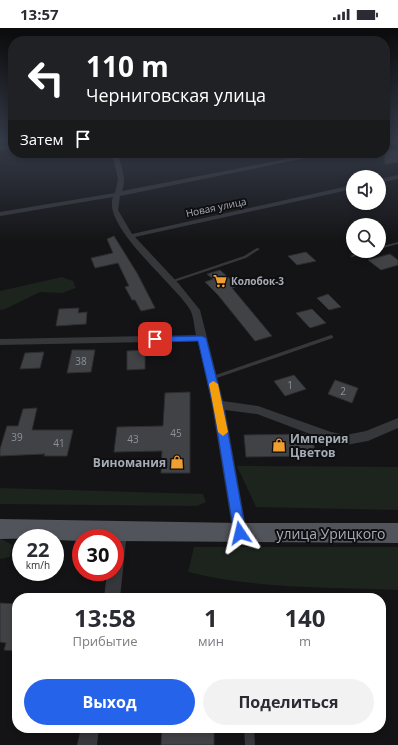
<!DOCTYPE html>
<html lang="ru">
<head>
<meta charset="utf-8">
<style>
  :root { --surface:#fff; --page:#f2f2f3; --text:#2b2b33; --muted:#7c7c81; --accent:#2563eb }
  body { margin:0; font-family:"Open Sans",sans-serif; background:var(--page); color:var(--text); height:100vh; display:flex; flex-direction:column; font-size:15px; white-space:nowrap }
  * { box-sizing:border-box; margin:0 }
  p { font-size:13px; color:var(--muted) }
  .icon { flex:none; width:22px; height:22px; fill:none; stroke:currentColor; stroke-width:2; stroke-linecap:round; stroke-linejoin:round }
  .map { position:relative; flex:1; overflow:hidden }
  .drawer { position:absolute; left:12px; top:565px; width:374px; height:140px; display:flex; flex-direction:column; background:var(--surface); border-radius:16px; box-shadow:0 2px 6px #0003 }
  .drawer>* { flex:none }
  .banner { position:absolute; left:8px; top:8px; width:382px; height:122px; border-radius:16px; box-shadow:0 2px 6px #0003; background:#202124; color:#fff; overflow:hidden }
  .buttons { position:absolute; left:346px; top:142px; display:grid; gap:8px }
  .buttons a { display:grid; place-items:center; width:40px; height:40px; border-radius:50%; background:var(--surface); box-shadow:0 2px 6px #0003; font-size:20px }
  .speed { position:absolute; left:12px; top:501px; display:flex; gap:8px; font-size:20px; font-weight:700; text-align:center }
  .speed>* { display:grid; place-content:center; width:52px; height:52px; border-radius:50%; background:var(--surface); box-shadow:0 2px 6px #0003; line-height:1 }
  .speed small { font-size:10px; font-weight:400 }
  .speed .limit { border:6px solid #d22; background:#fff; color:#111 }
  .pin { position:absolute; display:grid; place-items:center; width:34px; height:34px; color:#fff; margin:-17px; border-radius:8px; box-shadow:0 2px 6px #0006 }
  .me { position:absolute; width:44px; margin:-22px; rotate:350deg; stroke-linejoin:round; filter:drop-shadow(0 0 3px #0008) }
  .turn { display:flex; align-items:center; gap:14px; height:84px; padding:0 12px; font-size:18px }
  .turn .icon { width:52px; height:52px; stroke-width:2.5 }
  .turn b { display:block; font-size:28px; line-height:34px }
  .then { display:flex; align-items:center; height:38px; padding:0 12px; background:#0003; gap:8px; font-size:15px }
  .eta { display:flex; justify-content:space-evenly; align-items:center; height:68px; text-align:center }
  .eta b { font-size:24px; font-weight:700; line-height:28px }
  .primary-button { display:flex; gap:8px; margin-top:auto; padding:8px 12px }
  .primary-button a { flex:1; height:46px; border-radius:24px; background:var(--accent); color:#fff; font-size:16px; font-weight:700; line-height:46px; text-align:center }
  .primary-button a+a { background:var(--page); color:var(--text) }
  .status { display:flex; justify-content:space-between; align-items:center; height:28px; padding:0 20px; background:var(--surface); direction:ltr }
  .status svg { height:11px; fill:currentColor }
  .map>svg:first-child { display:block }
  .green { fill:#1c241d }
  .building { fill:#404246; stroke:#2e2e32 }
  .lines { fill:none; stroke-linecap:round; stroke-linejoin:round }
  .lane { fill:#35373b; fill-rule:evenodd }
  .street { fill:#35373b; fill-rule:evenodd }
  .primary { fill:#51545a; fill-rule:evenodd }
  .route { fill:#2563eb; stroke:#184099 }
  .slow { fill:#f59e0b }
  .labels { text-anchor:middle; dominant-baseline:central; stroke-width:4; stroke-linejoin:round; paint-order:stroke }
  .far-street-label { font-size:10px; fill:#a6acb6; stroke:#0f0f11 }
  .far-poi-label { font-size:10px; font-weight:bold; fill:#a6acb6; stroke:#0f0f11; text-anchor:start }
  .number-label { font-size:10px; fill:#8c929a }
  .poi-label { font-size:12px; font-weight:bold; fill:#a6acb6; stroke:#0f0f11; text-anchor:start }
  .near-street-label { font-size:14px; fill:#a6acb6; stroke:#0f0f11 }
</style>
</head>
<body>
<div class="status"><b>13:57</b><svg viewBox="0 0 49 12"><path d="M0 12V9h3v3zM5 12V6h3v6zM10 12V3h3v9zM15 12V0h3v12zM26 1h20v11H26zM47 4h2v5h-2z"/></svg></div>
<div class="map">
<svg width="398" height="717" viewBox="0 0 398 717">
  <rect width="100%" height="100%" fill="#141416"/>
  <path class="green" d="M62 249 73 253 76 260 62 265 40 264 5 281 0 282V263Z
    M237 438 398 439V482L256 479Z
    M0 460 203 466 206 474 197 478 0 476Z
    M0 510 12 517 10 529 0 531Z
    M194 519H398V562C328 559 256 561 188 544Z"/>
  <path class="building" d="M393 121 398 123V134L385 136V122Z
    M114 208 137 245 155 280 141 283 135 272H132L125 259 129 258 118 235 95 240 91 230 113 225 107 211Z
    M306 224 316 233 297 237 288 228Z
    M390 226 398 232V237L381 242 368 232Z
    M220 242 238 258 232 260 272 308 255 313 218 267 205 254 213 251 207 246Z
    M328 266 341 279 329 282 317 270Z
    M79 280 78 285 87 284 86 296 56 298 59 281Z
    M312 281 326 295 310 300 296 285Z
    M72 322H95L91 344 67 345Z
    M145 322V341L127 342V323Z
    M44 324 40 340 20 341 25 325Z
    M294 347 306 361 285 368 274 353Z
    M335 352 358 360 352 375 328 366Z
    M190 364V445H161L162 423 114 424 117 399 163 398 165 365Z
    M37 380 32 402H73L67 428H44L45 426 0 428V421L7 398H18L23 381Z
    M306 406 312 408 316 428 246 429 244 407Z
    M0 575 17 576V623L4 622 6 615 0 614Z
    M162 700H214V717H161Z"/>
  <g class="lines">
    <path class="lane" d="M398 214V216L379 221V219Z
      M257 220 260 221 246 230 174 254H172L170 253 244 228Z
      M365 223H371L352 229 350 228Z
      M331 307 333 308V310L214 351 212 352 209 350 210 349Z
      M244 700H254L255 717H245Z"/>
    <path class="street" d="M385 114H398V115L385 118Z
      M13 117V121L0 122V118Z
      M112 125H118C121 138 127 151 122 163L318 125H330L120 168 118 182 132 206 353 157V161L135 209 179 256 200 282 223 373 258 378 331 404 346 407 366 403 398 390V400L368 413 346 417 326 412 257 386 225 382 247 505 245 510 240 512 235 510 233 505 212 377 198 313 0 317V311L196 307C194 299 194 287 189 280 173 255 102 198 113 169L0 188V184L115 165 118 151Z
      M398 147V151L379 155V151Z
      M120 496 125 498 127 503 120 570H104L107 544H115V510H112L115 498Z
      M81 700H99L97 717H77Z"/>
    <path class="primary" d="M0 491 240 495H398V515L115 513V510H81V513L55 512V510L0 511Z"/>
  </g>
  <linearGradient id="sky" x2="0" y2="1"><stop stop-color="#0b0b0c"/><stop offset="0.53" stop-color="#343a47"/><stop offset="1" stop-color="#343a47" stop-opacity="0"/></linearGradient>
  <rect width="398" height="214" fill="url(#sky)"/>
  <path class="route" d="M202 308 206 310 223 377 246 505 244 509 240 511 235 509 234 505 213 377 198 313 155 314 151 311 155 309Z"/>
  <path class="slow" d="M213 353 218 356 228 404 223 408 218 404 209 356Z"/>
  <defs>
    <g id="supermarket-bare" transform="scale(1.08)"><path d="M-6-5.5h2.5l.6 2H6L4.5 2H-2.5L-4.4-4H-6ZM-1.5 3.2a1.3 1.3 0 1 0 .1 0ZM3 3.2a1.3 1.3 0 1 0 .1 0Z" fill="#f19e31" stroke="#0f0f11" stroke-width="2.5" paint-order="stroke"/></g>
    <g id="shop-bare" transform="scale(1.08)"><path d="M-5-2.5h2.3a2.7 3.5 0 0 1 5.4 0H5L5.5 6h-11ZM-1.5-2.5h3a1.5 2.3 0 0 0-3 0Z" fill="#f19e31" stroke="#0f0f11" stroke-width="2.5" paint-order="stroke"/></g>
  </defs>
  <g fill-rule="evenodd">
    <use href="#supermarket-bare" x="220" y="253"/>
    <use href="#shop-bare" x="279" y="417"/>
    <use href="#shop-bare" x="177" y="434"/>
  </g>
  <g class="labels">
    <g class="far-street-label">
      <text transform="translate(216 179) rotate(-12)">Новая улица</text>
    </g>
    <g class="far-poi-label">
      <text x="231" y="253">Колобок-3</text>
    </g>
    <g class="number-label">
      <text x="81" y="333">38</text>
      <text x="290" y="357">1</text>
      <text x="343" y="363">2</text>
      <text x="176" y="405">45</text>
      <text x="17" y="409">39</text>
      <text x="133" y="411">43</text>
      <text x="59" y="415">41</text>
    </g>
    <g class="poi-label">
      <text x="290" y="410">Империя<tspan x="290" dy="14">Цветов</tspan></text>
      <text x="166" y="434" text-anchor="end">Виномания</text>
    </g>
    <g class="near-street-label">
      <text x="331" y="505">улица Урицкого</text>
    </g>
  </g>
</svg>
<div class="buttons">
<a><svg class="icon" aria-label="sound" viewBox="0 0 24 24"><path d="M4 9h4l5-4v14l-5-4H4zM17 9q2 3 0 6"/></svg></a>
<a><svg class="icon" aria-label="search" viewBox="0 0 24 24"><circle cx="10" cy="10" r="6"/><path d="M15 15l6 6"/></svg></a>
</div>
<div class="speed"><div>22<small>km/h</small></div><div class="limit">30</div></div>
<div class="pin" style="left:155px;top:311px;background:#d93025"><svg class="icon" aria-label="arrive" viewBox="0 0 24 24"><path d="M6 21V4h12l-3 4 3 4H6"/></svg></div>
<svg class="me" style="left:240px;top:505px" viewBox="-20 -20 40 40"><path d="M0-17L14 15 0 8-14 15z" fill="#2563eb" stroke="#fff" stroke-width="4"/></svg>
<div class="banner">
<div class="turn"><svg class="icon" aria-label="left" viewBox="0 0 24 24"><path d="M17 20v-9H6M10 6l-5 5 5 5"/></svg><div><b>110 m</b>Черниговская улица</div></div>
<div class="then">Затем<svg class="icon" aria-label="arrive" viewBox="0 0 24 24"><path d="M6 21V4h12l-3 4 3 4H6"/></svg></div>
</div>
<section class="drawer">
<div class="eta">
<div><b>13:58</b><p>Прибытие</p></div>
<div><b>1</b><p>мин</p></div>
<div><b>140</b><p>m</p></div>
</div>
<div class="primary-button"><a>Выход</a><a>Поделиться</a></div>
</section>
</div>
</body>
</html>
